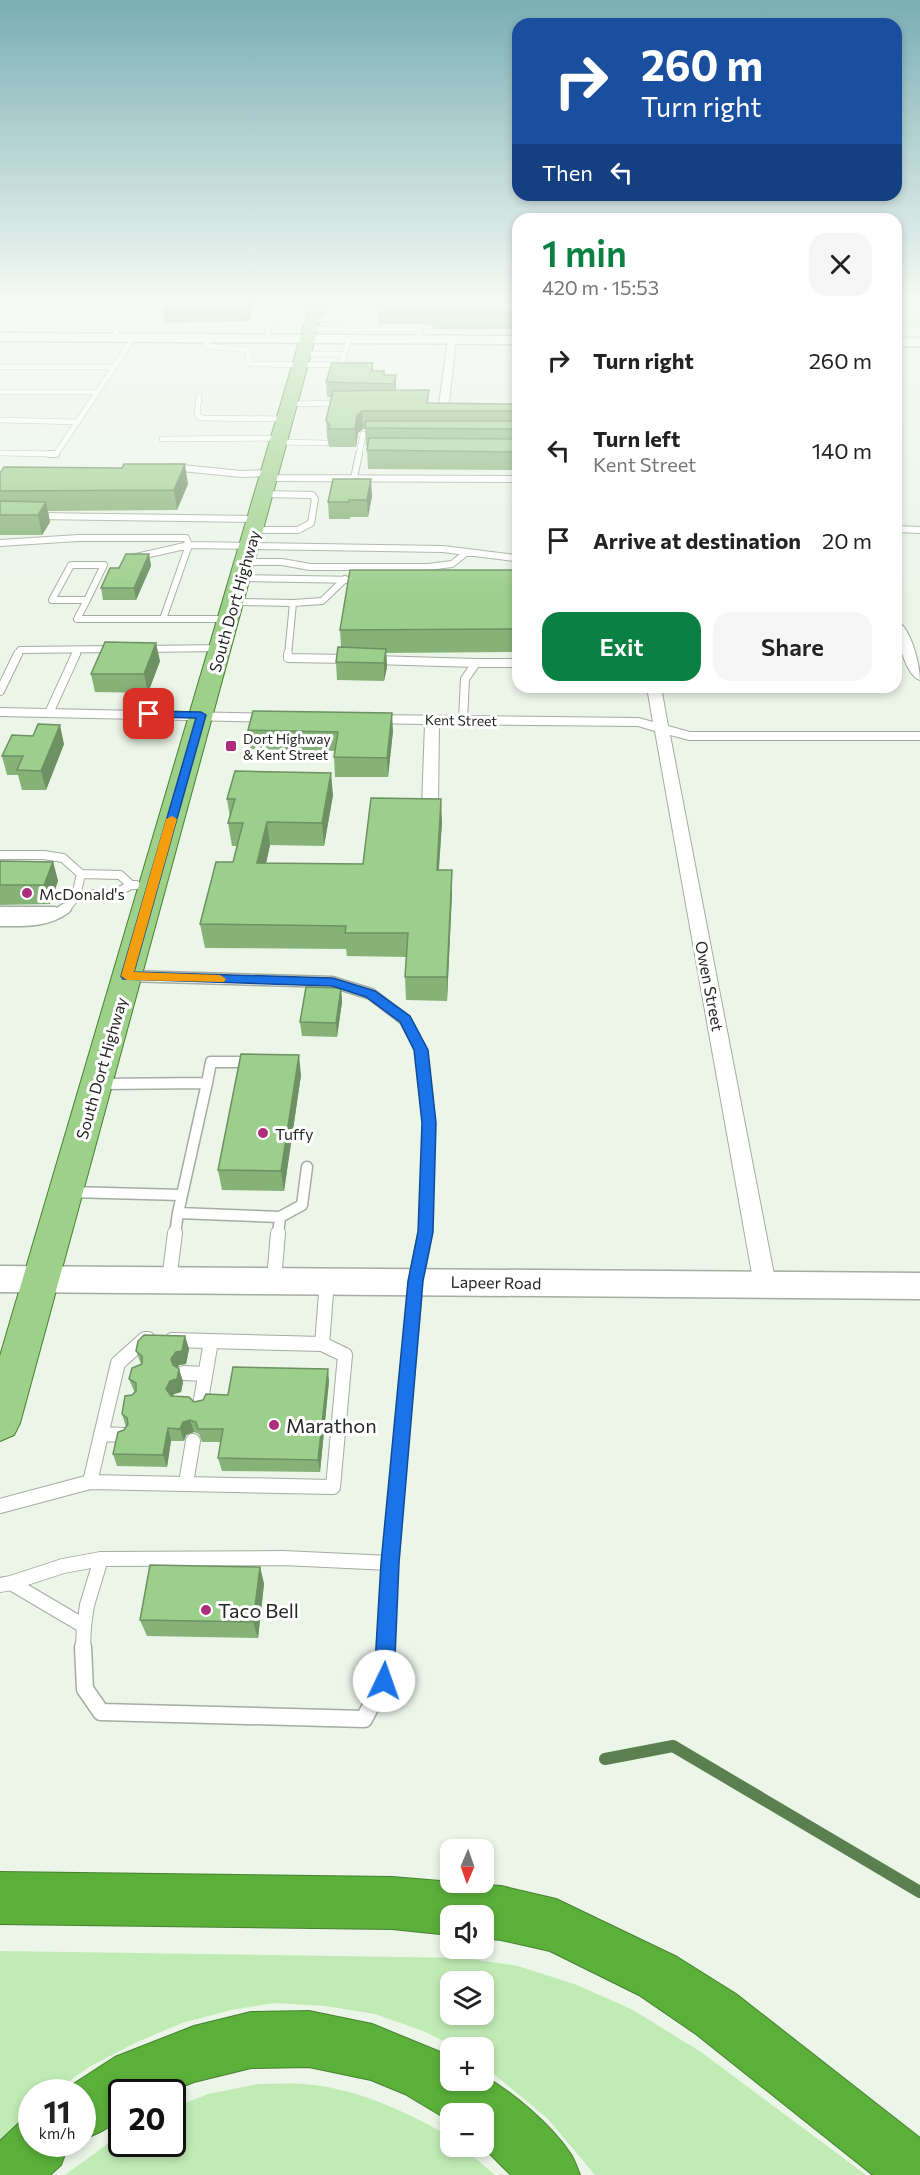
<!DOCTYPE html>
<html lang="en">
<head>
<meta charset="utf-8">
<style>
  :root { --surface:#fff; --page:#f6f6f6; --text:#222; --muted:#767676; --accent:#0b8043 }
  body { margin:0; font-family:Commissioner,sans-serif; background:var(--page); color:var(--text); height:100vh; display:flex; flex-direction:column; font-size:22px; white-space:nowrap }
  * { box-sizing:border-box; margin:0 }
  p { font-size:20px; color:var(--muted) }
  .icon { flex:none; width:33px; height:33px; fill:none; stroke:currentColor; stroke-width:2; stroke-linecap:round; stroke-linejoin:round }
  .map { position:relative; flex:1; overflow:hidden }
  .sheet { position:absolute; left:512px; top:213px; width:390px; height:480px; display:flex; flex-direction:column; background:var(--surface); border-radius:18px; box-shadow:0 3px 9px #0003 }
  .sheet>* { flex:none }
  .top-card { position:absolute; left:512px; top:18px; width:390px; height:183px; border-radius:18px; box-shadow:0 3px 9px #0003; background:#1a4fa0; color:#fff; overflow:hidden }
  .needle { width:39px; rotate:182deg }
  .tools { position:absolute; left:440px; top:1839px; display:grid; gap:12px }
  .tools a { display:grid; place-items:center; width:54px; height:54px; border-radius:12px; background:var(--surface); box-shadow:0 3px 9px #0003; font-size:30px }
  .speed { position:absolute; left:18px; top:2079px; display:flex; gap:12px; font-size:30px; font-weight:700; text-align:center }
  .speed>* { display:grid; place-content:center; width:78px; height:78px; border-radius:50%; background:var(--surface); box-shadow:0 3px 9px #0003; line-height:1 }
  .speed small { font-size:15px; font-weight:400 }
  .speed .limit { border:3px solid #111; border-radius:9px; background:#fff; color:#111 }
  .pin { position:absolute; display:grid; place-items:center; width:51px; height:51px; color:#fff; margin:-26px; border-radius:12px; box-shadow:0 3px 9px #0006 }
  .me { position:absolute; width:66px; margin:-33px; rotate:3deg; stroke-linejoin:round; filter:drop-shadow(0 0 4px #0008) }
  .turn { display:flex; align-items:center; gap:21px; height:126px; padding:0 30px; font-size:27px }
  .turn .icon { width:78px; height:78px; stroke-width:2.5 }
  .turn b { display:block; font-size:42px; line-height:51px }
  .then { display:flex; align-items:center; height:57px; padding:0 30px; background:#0003; gap:12px; font-size:22px }
  .round { display:grid; place-items:center; flex:none; width:63px; height:63px; border-radius:18px; background:var(--page) }
  .overview { display:flex; align-items:center; justify-content:space-between; height:102px; padding:0 30px }
  h1 { font-size:36px; font-weight:600; line-height:45px; color:var(--accent) }
  .action { display:flex; gap:12px; margin-top:auto; padding:12px 30px }
  .action a { flex:1; height:69px; border-radius:18px; background:var(--accent); color:#fff; font-size:24px; font-weight:600; line-height:69px; text-align:center }
  .action a+a { background:var(--page); color:var(--text) }
  ul { padding:0; list-style:none }
  li { display:flex; align-items:center; gap:18px; height:90px; padding:0 30px }
  li div { flex:1 }
  li b { display:block; font-size:22px }
  li em { font-style:normal }
  .map>svg:first-child { display:block }
  .green { fill:#c1ebb4; fill-rule:evenodd }
  .lines { fill:none; stroke-linecap:round; stroke-linejoin:round }
  .stream { stroke:#5c7f50; stroke-width:12 }
  .lane-far5-casing { stroke:#a4ada1; stroke-width:6 }
  .lane-far4-casing { stroke:#a4ada1; stroke-width:8 }
  .lane-far3-casing { stroke:#a4ada1; stroke-width:10 }
  .lane-far2-casing { stroke:#a4ada1; stroke-width:13 }
  .lane-far1-casing { stroke:#a4ada1; stroke-width:16 }
  .lane-casing { stroke:#a4ada1; stroke-width:19 }
  .street-casing { stroke:#a4ada1; stroke-width:2 }
  .secondary-casing { stroke:#a4ada1; stroke-width:3 }
  .primary-casing { stroke:#488032; stroke-width:2 }
  .highway-casing { stroke:#488032; stroke-width:2 }
  .lane-far5 { stroke:#fff; stroke-width:5 }
  .lane-far4 { stroke:#fff; stroke-width:6 }
  .lane-far3 { stroke:#fff; stroke-width:8 }
  .lane-far2 { stroke:#fff; stroke-width:10 }
  .lane-far1 { stroke:#fff; stroke-width:14 }
  .lane { stroke:#fff; stroke-width:16 }
  .street { fill:#fff; fill-rule:evenodd }
  .secondary { fill:#fff; fill-rule:evenodd }
  .primary { fill:#9dd089; fill-rule:evenodd }
  .highway { fill:#5bb03a; fill-rule:evenodd }
  .wall { fill:#86b278 }
  .shaded-wall { fill:#6d9162 }
  .building { fill:#9ccf8c; stroke:#6d9162; stroke-width:1.5 }
  .route { fill:#1a73e8; stroke:#114b97; stroke-width:1.5 }
  .slow { fill:#f59e0b }
  .poi-dot { fill:#af2e7b; stroke:#fff; stroke-width:2 }
  .labels { text-anchor:middle; dominant-baseline:central; stroke-width:6; stroke-linejoin:round; paint-order:stroke }
  .far-street-label { font-size:14px; fill:#252824; stroke:#fff }
  .far-poi-label { font-size:14px; fill:#252824; stroke:#fff; text-anchor:start }
  .street-label { font-size:16px; fill:#252824; stroke:#fff }
  .poi-label { font-size:16px; fill:#252824; stroke:#fff; text-anchor:start }
  .near-poi-label { font-size:20px; fill:#252824; stroke:#fff; text-anchor:start }
</style>
</head>
<body>
<div class="map">
<svg width="920" height="2175" viewBox="0 0 920 2175">
  <rect width="100%" height="100%" fill="#ebf5e8"/>
  <path class="green" d="M896 298H920V328H902Z
    M0 1951 464 1958 518 1966 577 1985 633 2010 701 2052 866 2175H595L548 2119 483 2065V2048L456 2047 423 2031 375 2014 325 2006 275 2003 231 2010 182 2023 135 2043 89 2067 54 2092H32L31 2111 0 2139ZM450 1982H483V2014H450Z
    M258 2084C273 2084 289 2083 304 2084 355 2088 403 2110 447 2135L450 2137V2146L462 2147 495 2175H65L121 2134 122 2144H172L173 2108 208 2094Z"/>
  <g class="lines">
    <path class="stream" d="M605 1759 673 1746 920 1892"/>
    <g class="lane-far5-casing">
      <path id="lane-far5" d="M357 298 351 329H420L418 338
        M0 300 2 298
        M238 310 266 312 271 315 267 338
        M314 319H353
        M311 329H351
        M113 337 131 308 177 306
        M210 338 205 346 248 350 249 363 253 364 341 365 349 338
        M304 354H344
        M0 367H115
        M0 392H97
        M199 396 197 415 202 418 286 419
        M290 404 345 403
        M0 420 78 422
        M162 439 280 438
        M279 442 326 443
        M0 453 56 454 134 337
        M359 455 363 434H377"/>
    </g>
    <g class="lane-far4-casing">
      <path id="lane-far4" d="M49 454H56
        M172 467 241 474 270 473
        M269 478 518 479
        M354 478 359 454
        M36 516 257 519
        M254 530H298L311 523 315 499 312 495 264 494
        M0 543 78 538H186L189 545 163 619
        M136 557 189 545 443 549 515 558 518 566
        M245 562H282L310 567H428L452 564 467 552
        M71 565H104L87 600H52Z
        M241 578 360 580
        M87 600 77 619H229
        M234 602 293 603 288 655
        M293 603 322 601 345 579
        M143 649 221 648
        M18 655 20 650 115 649
        M76 655 78 650"/>
    </g>
    <g class="lane-far3-casing">
      <path id="lane-far3" d="M288 654V658L350 659
        M374 660 476 663
        M0 691 18 654
        M49 713 76 654
        M463 720 465 679 476 663H518
        M0 855H44L63 858 81 874 120 875 131 885
        M76 894H114L131 885H136
        M65 910 76 896 81 874"/>
    </g>
    <g class="lane-far2-casing">
      <path id="lane-far2" d="M0 912H54
        M0 921C23 921 47 923 66 908
        M127 976 332 982 371 994 405 1020 421 1050 429 1123 425 1234
        M207 1083 211 1062H252
        M100 1084 207 1083 178 1213
        M70 1192 181 1195
        M280 1217 302 1205 307 1167
        M175 1234 178 1213 280 1217 278 1234"/>
    </g>
    <g class="lane-far1-casing">
      <path id="lane-far1" d="M169 1280 175 1233
        M274 1280 278 1233
        M172 1340 322 1344
        M184 1373 205 1374
        M200 1406 211 1341
        M101 1434 124 1435
        M90 1482 118 1363 145 1339H148
        M186 1483 193 1441
        M0 1506 90 1482 333 1487 345 1355 322 1344 327 1281
        M11 1583 63 1566 101 1559 283 1558 390 1563
        M0 1585 11 1583 84 1626 83 1648
        M84 1626 87 1605 101 1559
        M386 1648 390 1563 416 1281 425 1233"/>
    </g>
    <g class="lane-casing">
      <path id="lane" d="M83 1647 85 1689 101 1712 364 1719 384 1681 386 1647"/>
    </g>
    <g class="street-casing">
      <path id="street" d="M452 336 456 339 448 412 443 415 438 412 448 339Z
        M896 526 920 527V533L896 532Z
        M896 621C911 626 920 666 920 680 906 677 895 634 896 621Z
        M647 687H661L668 726 690 732H920V740H689L670 735 776 1285 773 1292 765 1294 757 1292 754 1285 655 731 638 726 439 724 438 806 430 811 422 806 425 724 367 723 360 719 367 715 639 718 653 722Z
        M0 708 277 714 284 718 277 722 0 716Z"/>
    </g>
    <g class="secondary-casing">
      <path id="secondary" d="M0 333 518 336V344L0 341Z
        M896 338H920V346H896Z
        M0 1266 920 1273V1299L0 1292Z"/>
    </g>
    <g class="primary-casing">
      <path id="primary" d="M312 298H326L20 1423 14 1435 0 1441V1356Z"/>
    </g>
    <g class="highway-casing">
      <path id="highway" d="M0 1872 392 1877 501 1886 556 1899 677 1957 736 1994 920 2138V2175H873L696 2034 639 1995 550 1951 501 1940 483 1938V1916H450V1935L392 1929 0 1924Z
        M309 2011 372 2024 445 2054 450 2057V2080H483V2076C513 2092 551 2125 570 2153 575 2160 577 2168 580 2175H511L482 2146 483 2114H450V2121L405 2094 371 2080 309 2067 251 2068 194 2082 168 2092H122V2119L102 2131 82 2140V2092H61L115 2057 194 2026 251 2012Z
        M32 2118V2144H69L61 2165 50 2175H0V2141L19 2123Z"/>
    </g>
    <use href="#lane-far5" class="lane-far5"/>
    <use href="#lane-far4" class="lane-far4"/>
    <use href="#lane-far3" class="lane-far3"/>
    <use href="#lane-far2" class="lane-far2"/>
    <use href="#lane-far1" class="lane-far1"/>
    <use href="#lane" class="lane"/>
    <use href="#street" class="street"/>
    <use href="#secondary" class="secondary"/>
    <use href="#primary" class="primary"/>
    <use href="#highway" class="highway"/>
  </g>
  <path class="wall" d="M171 298H259L255 306H250L251 316 248 321 165 323 163 309Z
    M373 298H517L518 329H433V325L420 324H378V308H373Z
    M373 363V371L385 375H396V391L429 403 518 404V470L368 469 367 450 368 446H366L365 429H363L358 433 356 447H329L328 440 327 438 326 420 331 397H327L326 382Z
    M0 473 188 484 177 510 48 511 50 522 42 535H0Z
    M372 496 368 517H350V519H329L328 502Z
    M149 554 151 566 136 600H103L101 588 119 568Z
    M518 570V652L386 653 387 667 384 681 337 680 336 662 341 647 340 630Z
    M160 661 148 693 95 692 91 674Z
    M248 730 393 731 388 777H335L334 757 335 751 250 749Z
    M64 744 46 790H22L18 775H7L2 756Z
    M333 795 324 846 270 845 266 863 363 864 442 822 439 870H452V893L447 1001 406 1000 405 977 407 957 347 956 346 949 205 948 200 924 233 862 238 846H232L228 823 230 818 227 799Z
    M0 861 53 862 58 881 50 904 0 905Z
    M341 988 342 1002 337 1037 302 1036 300 1022Z
    M301 1075 284 1191 222 1190 218 1170Z
    M185 1336 189 1349 186 1364 179 1365 178 1368 179 1369 183 1382 181 1392 174 1394 173 1396 194 1402 228 1395 329 1381 320 1472 222 1471 218 1458 221 1442H202L199 1434 194 1432 186 1435 184 1441H171L167 1467 117 1466 113 1454 126 1427 122 1414 132 1395 135 1392 134 1391 129 1379 141 1364 136 1351Z
    M260 1567 264 1584 258 1638 147 1636 140 1620Z"/>
  <path class="shaded-wall" d="M254 298H259L255 306Z
    M249 302 251 316 248 321 247 307Z
    M396 375V390L395 399 394 384Z
    M362 411 363 429 358 433 356 447 355 429 357 415Z
    M185 464 188 484 177 510 174 490Z
    M371 479 372 496 368 517 367 500Z
    M46 502 50 522 42 535 38 515Z
    M149 554 151 566 136 600 134 588Z
    M156 643 160 661 148 693 144 674Z
    M386 649 387 667 384 681V663Z
    M392 713 393 731 388 777 387 758Z
    M60 725 64 744 46 790 41 771Z
    M331 773 333 795 324 846 322 823Z
    M441 799 442 822 437 893V870Z
    M267 822 270 845 261 886 257 863Z
    M53 862 58 881 50 904 44 885Z
    M452 870V893L447 1001V977Z
    M341 988 342 1002 337 1037 336 1023Z
    M299 1055 301 1075 284 1191 281 1171Z
    M185 1336 189 1349 186 1364 179 1365 175 1372 171 1359Z
    M179 1369 183 1382 181 1392 174 1394 170 1402 166 1389 170 1381Z
    M328 1369 329 1381 320 1472 318 1460Z
    M190 1420 194 1432 186 1435 184 1441 180 1429 183 1422Z
    M168 1428 171 1441 167 1467 163 1455Z
    M260 1567 264 1584 258 1638 253 1622Z"/>
  <path class="building" d="M171 298H216L218 300 249 302 247 307 163 309Z
    M380 298H517L518 312H433V309L420 307H378Z
    M332 363H373L371 371H384V375H396L394 384 326 382Z
    M429 390 427 403 518 404V411H362L357 415 355 429H328L330 425 326 420 333 391Z
    M366 421H518V429L365 428Z
    M369 438 518 439V452L367 450Z
    M124 464H185L174 490 0 491V473L4 467 122 468Z
    M333 479H371L367 500H349V502H328Z
    M0 501 46 502 38 515H0Z
    M126 554H149L134 588H101L110 568H119Z
    M350 570H518V629L340 630Z
    M105 642 156 643 144 674H91Z
    M338 647 386 649 384 663 336 662Z
    M253 711 392 713 387 758 334 757 338 732 248 730Z
    M38 724 60 725 41 771 17 770 23 756H2L12 735 33 736Z
    M235 771 331 773 322 823 267 822 257 863 363 864 371 798 441 799 437 870H452L447 977H405L408 933H345L346 926 200 924 216 862H233L243 823H228L235 799H227Z
    M0 861 53 862 44 885H0Z
    M306 987 341 988 336 1023 300 1022Z
    M241 1054 299 1055 281 1171 218 1170Z
    M144 1335 185 1336 182 1351 176 1352 171 1359 173 1365 179 1369 177 1379 170 1381 166 1389 171 1396 189 1397 194 1402 203 1400 206 1394 228 1395 233 1367 328 1369 318 1460 218 1458 223 1429H198L196 1422 190 1420 183 1422 180 1429 168 1428 163 1455 113 1454 118 1432 124 1430 128 1424 127 1418 122 1414 125 1396 132 1395 136 1391V1383L129 1379 132 1368 142 1364V1356L136 1351 138 1341Z
    M150 1565 260 1567 253 1622 140 1620Z"/>
  <linearGradient id="sky" x2="0" y2="1"><stop stop-color="#79aeb3"/><stop offset="0.5" stop-color="#f6faf5"/><stop offset="1" stop-color="#f6faf5" stop-opacity="0"/></linearGradient>
  <rect width="920" height="602" fill="url(#sky)"/>
  <path class="route" d="M146 711 201 712 206 715 134 972 333 978 375 991 410 1016 428 1050 436 1123 433 1232 423 1281 399 1563 394 1681 391 1688 384 1690 377 1688 374 1681 381 1563 408 1281 418 1232 422 1123 414 1050 400 1022 366 997 332 986 123 979 121 976 196 718 149 717 146 716Z"/>
  <path class="slow" d="M172 816 177 819 134 972 220 975 226 979 224 982 127 980 121 976 166 819Z"/>
  <g class="poi-dot">
    <rect x="225" y="740" width="12" height="12" rx="3"/>
    <circle cx="27" cy="893" r="6"/>
    <circle cx="263" cy="1133" r="6"/>
    <circle cx="274" cy="1425" r="6"/>
    <circle cx="206" cy="1610" r="6"/>
  </g>
  <g class="labels">
    <g class="far-street-label">
      <text transform="translate(461 720) rotate(1)">Kent Street</text>
    </g>
    <g class="far-poi-label">
      <text x="243" y="738">Dort Highway<tspan x="243" dy="16">&amp; Kent Street</tspan></text>
    </g>
    <g class="street-label">
      <text transform="translate(234 601) rotate(-74)">South Dort Highway</text>
      <text transform="translate(710 986) rotate(79)">Owen Street</text>
      <text transform="translate(101 1068) rotate(-74)">South Dort Highway</text>
      <text transform="translate(496 1282) rotate(1)">Lapeer Road</text>
    </g>
    <g class="poi-label">
      <text x="39" y="893">McDonald's</text>
      <text x="275" y="1133">Tuffy</text>
    </g>
    <g class="near-poi-label">
      <text x="286" y="1425">Marathon</text>
      <text x="218" y="1610">Taco Bell</text>
    </g>
  </g>
</svg>
<div class="tools">
<a><svg class="needle" viewBox="-14 -14 28 28"><path d="M0-13l5 13h-10z" fill="#e53935"/><path d="M0 13l5-13h-10z" fill="#767676"/></svg></a>
<a><svg class="icon" aria-label="sound" viewBox="0 0 24 24"><path d="M4 9h4l5-4v14l-5-4H4zM17 9q2 3 0 6"/></svg></a>
<a><svg class="icon" aria-label="layers" viewBox="0 0 24 24"><path d="M12 4l9 5-9 5-9-5zM3 14l9 5 9-5"/></svg></a>
<a>+</a>
<a>−</a>
</div>
<div class="speed"><div>11<small>km/h</small></div><div class="limit">20</div></div>
<div class="pin" style="left:149px;top:714px;background:#d93025"><svg class="icon" aria-label="arrive" viewBox="0 0 24 24"><path d="M6 21V4h12l-3 4 3 4H6"/></svg></div>
<svg class="me" style="left:384px;top:1681px" viewBox="-20 -20 40 40"><circle r="19" fill="#fff"/><path d="M0-13L10 11 0 6-10 11z" fill="#1a73e8"/></svg>
<div class="top-card">
<div class="turn"><svg class="icon" aria-label="right" viewBox="0 0 24 24"><path d="M7 20v-9h11M14 6l5 5-5 5"/></svg><div><b>260 m</b>Turn right</div></div>
<div class="then">Then<svg class="icon" aria-label="left" viewBox="0 0 24 24"><path d="M17 20v-9H6M10 6l-5 5 5 5"/></svg></div>
</div>
<section class="sheet">
<div class="overview"><div><h1>1 min</h1><p>420 m · 15:53</p></div><a class="round"><svg class="icon" aria-label="close" viewBox="0 0 24 24"><path d="M6 6l12 12M18 6L6 18"/></svg></a></div>
<ul>
<li><svg class="icon" aria-label="right" viewBox="0 0 24 24"><path d="M7 20v-9h11M14 6l5 5-5 5"/></svg><div><b>Turn right</b></div><em>260 m</em></li>
<li><svg class="icon" aria-label="left" viewBox="0 0 24 24"><path d="M17 20v-9H6M10 6l-5 5 5 5"/></svg><div><b>Turn left</b><p>Kent Street</p></div><em>140 m</em></li>
<li><svg class="icon" aria-label="arrive" viewBox="0 0 24 24"><path d="M6 21V4h12l-3 4 3 4H6"/></svg><div><b>Arrive at destination</b></div><em>20 m</em></li>
</ul>
<div class="action"><a>Exit</a><a>Share</a></div>
</section>
</div>
</body>
</html>
